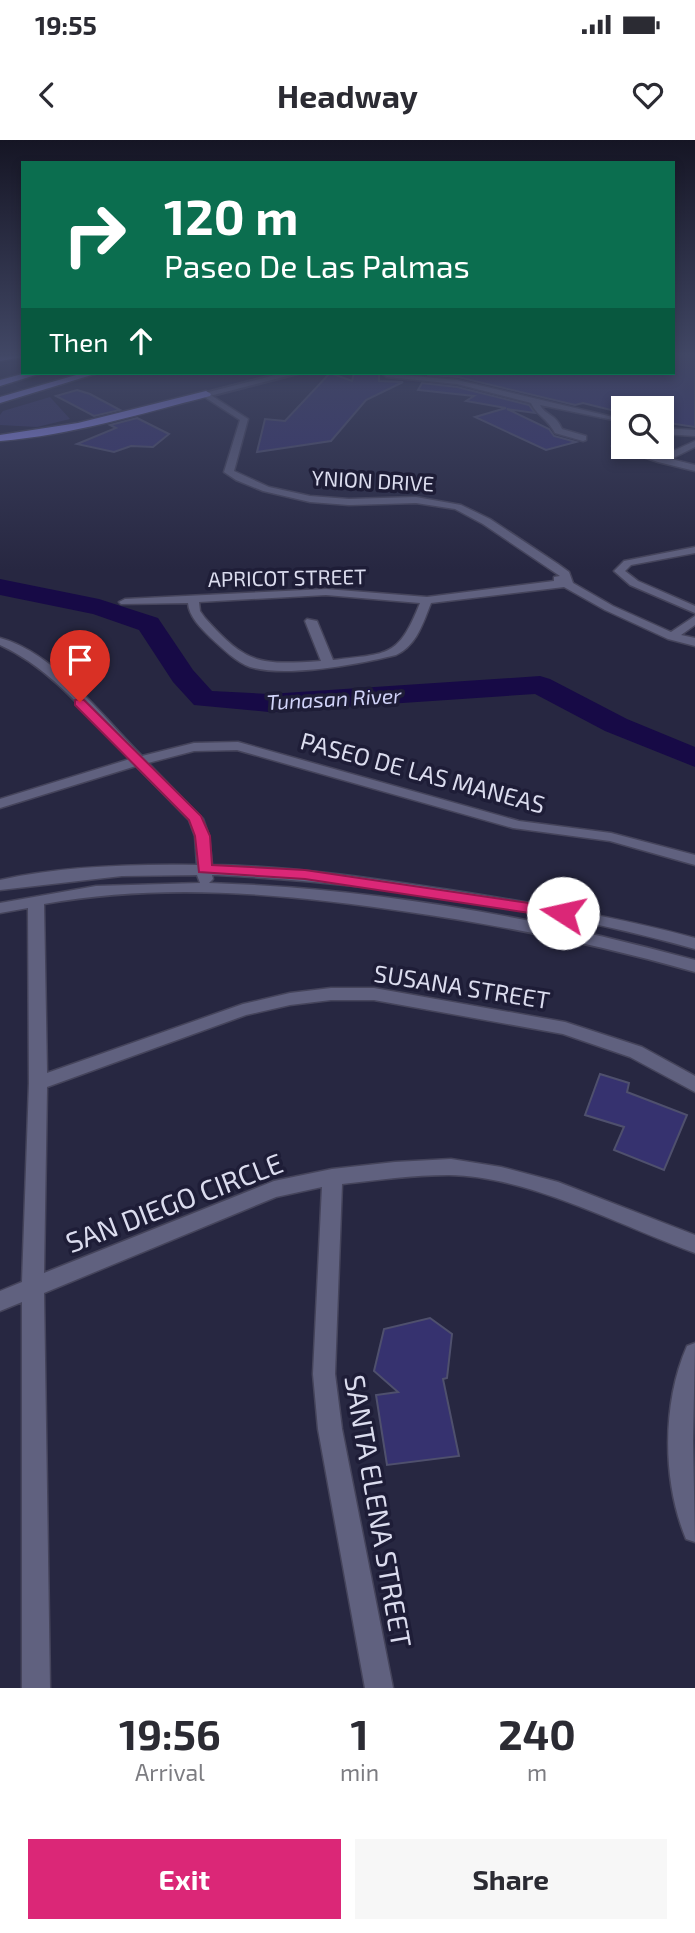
<!DOCTYPE html>
<html lang="en">
<head>
<meta charset="utf-8">
<style>
  :root { --surface:#fff; --page:#f7f7f7; --text:#2b2b33; --muted:#7c7c81; --accent:#db2777 }
  body { margin:0; font-family:"Exo 2",sans-serif; background:var(--page); color:var(--text); height:100vh; display:flex; flex-direction:column; font-size:26px; white-space:nowrap }
  * { box-sizing:border-box; margin:0 }
  p { font-size:23px; color:var(--muted) }
  .icon { flex:none; width:38px; height:38px; fill:none; stroke:currentColor; stroke-width:2; stroke-linecap:round; stroke-linejoin:round }
  .map { position:relative; height:1548px; overflow:hidden }
  .panel { display:flex; flex-direction:column; background:var(--surface); flex:1 }
  .panel>* { flex:none }
  .banner { position:absolute; left:21px; top:21px; width:654px; height:214px; border-radius:0px; box-shadow:0 4px 10px #0003; background:#0b6e4f; color:#fff; overflow:hidden }
  .buttons { position:absolute; left:611px; top:256px; display:grid; gap:14px }
  .buttons a { display:grid; place-items:center; width:63px; height:63px; border-radius:0px; background:var(--surface); box-shadow:0 4px 10px #0003; font-size:35px }
  .pin { position:absolute; display:grid; place-items:center; width:60px; height:60px; color:#fff; margin:-72px -30px; border-radius:50% 50% 50% 0; rotate:-45deg; box-shadow:0 0 7px #0007 }
  .pin .icon { rotate:45deg }
  .me { position:absolute; width:77px; margin:-38px; rotate:280deg; stroke-linejoin:round; filter:drop-shadow(0 0 5px #0008) }
  .turn { display:flex; align-items:center; gap:24px; height:147px; padding:0 28px; font-size:32px }
  .turn .icon { width:91px; height:91px; stroke-width:2.5 }
  .turn b { display:block; font-size:49px; line-height:60px }
  .then { display:flex; align-items:center; height:66px; padding:0 28px; background:#0003; gap:14px; font-size:26px }
  .eta { display:flex; justify-content:space-evenly; align-items:center; height:119px; text-align:center }
  .eta b { font-size:42px; font-weight:700; line-height:49px }
  .button { display:flex; gap:14px; margin-top:auto; padding:14px 28px }
  .button a { flex:1; height:80px; border-radius:0px; background:var(--accent); color:#fff; font-size:28px; font-weight:700; line-height:80px; text-align:center }
  .button a+a { background:var(--page); color:var(--text) }
  .status { display:flex; justify-content:space-between; align-items:center; height:49px; padding:0 35px; background:var(--surface); direction:ltr }
  .status svg { height:19px; fill:currentColor }
  header { display:flex; justify-content:space-between; align-items:center; height:91px; padding:0 28px; background:var(--surface); font-size:32px; font-weight:700 }
  .map>svg:first-child { display:block }
  .green { fill:#373563 }
  .lines { fill:none; stroke-linecap:round; stroke-linejoin:round }
  .river { fill:#170a46; fill-rule:evenodd }
  .building { fill:#36326f; stroke:#4f506d; stroke-width:2 }
  .minor-casing { stroke:#45445b; stroke-width:3 }
  .tertiary-casing { stroke:#45445b; stroke-width:4 }
  .motorway-casing { stroke:#45445b; stroke-width:3 }
  .minor { fill:#60617f; fill-rule:evenodd }
  .tertiary { fill:#60617f; fill-rule:evenodd }
  .motorway { fill:#918ef2; fill-rule:evenodd }
  .route { fill:#db2777; stroke:#8e194d; stroke-width:2 }
  .labels { text-anchor:middle; dominant-baseline:central; stroke-width:7; stroke-linejoin:round; paint-order:stroke }
  .far-street-label { font-size:21px; fill:#dbdcee; stroke:#1e1d37 }
  .far-water-label { font-size:21px; font-style:italic; fill:#d1d3f9; stroke:#1e1d37 }
  .street-label { font-size:24px; fill:#dbdcee; stroke:#1e1d37 }
  .near-street-label { font-size:28px; fill:#dbdcee; stroke:#1e1d37 }
</style>
</head>
<body>
<div class="status"><b>19:55</b><svg viewBox="0 0 49 12"><path d="M0 12V9h3v3zM5 12V6h3v6zM10 12V3h3v9zM15 12V0h3v12zM26 1h20v11H26zM47 4h2v5h-2z"/></svg></div>
<header><svg class="icon" aria-label="back" viewBox="0 0 24 24"><path d="M15 5l-7 7 7 7"/></svg>Headway<svg class="icon" aria-label="heart" viewBox="0 0 24 24"><path d="M12 20l-8-8c-3-5 5-10 8-4 3-6 11-1 8 4z"/></svg></header>
<div class="map">
<svg width="695" height="1548" viewBox="0 0 695 1548">
  <rect width="100%" height="100%" fill="#272741"/>
  <path class="green" d="M50 257 70 279 37 287 0 285V275L3 271Z"/>
  <g class="lines">
    <path class="river" d="M0 439 99 459 158 478 193 530 212 551 269 554 540 536 550 539 627 579 695 607V627L605 591 535 554 269 572 194 565 173 542 139 490 93 474 0 455Z"/>
  </g>
  <path class="building" d="M674 214H695V287L662 282V268H623V273L583 263 575 265 458 237 427 235 674 233Z
    M330 233 352 241 354 233H379V241L403 242 366 260 331 301 257 312 265 279 285 281Z
    M422 243 457 247 529 265 535 273 507 269 549 289 554 296 576 302 546 310 475 277 506 268 466 261 474 256 418 250Z
    M77 250 90 254 120 270 94 276 56 256Z
    M137 278 169 294 153 307 131 306 114 312 77 304 116 288 110 285Z
    M600 934 629 943 627 952 687 975 664 1030 614 1010 624 987 585 975Z
    M430 1178 452 1194 447 1238 443 1239 459 1316 387 1325 376 1255 398 1252 374 1231 384 1189Z"/>
  <g class="lines">
    <g class="minor-casing">
      <path id="minor" d="M381 233 457 240 617 278 613 280 540 265C546 276 555 273 562 289L586 296V300L583 301 555 293C547 278 537 276 531 263L457 244 387 237Z
        M206 252 248 279 234 331 269 347 310 356 349 359 416 357 461 365 490 379 558 424 569 432 573 443 613 466 671 492 695 476V485L681 495 695 498V506L668 499 605 470 564 447 431 463C423 483 417 505 396 515 360 524 286 538 250 527 236 522 222 508 211 498 201 488 189 477 188 463L121 464 119 462 125 459 326 449 427 457 554 441V437L560 436 483 384 455 369 416 363 349 365 310 362 263 351 236 340 224 332 240 280 203 256ZM326 455 420 463C398 518 389 513 333 520L317 481 307 479 305 481 321 521C260 525 247 525 205 478L200 471 199 462Z
        M662 288 695 290V296L662 294Z
        M695 301V307L671 319 695 325V331L658 322 612 306 616 303 662 316Z
        M695 407V413L631 425 625 431 638 441 695 466V473L630 445 614 431 624 421Z
        M0 498C55 513 103 577 142 616L194 603 238 602 519 681 611 693 695 715V725L610 701 513 688 237 610 194 611 148 623 203 679 209 696 212 725C291 726 371 738 450 750 532 763 614 776 695 798V809C544 767 374 743 217 735H212L213 739 209 743C372 748 538 777 695 820V832C601 805 505 786 409 772 288 754 165 742 44 764L47 933 243 864 290 853 331 848H374L565 882 642 907 695 936V952L630 917 563 894 374 860H331L290 865 246 875 47 947 44 1133 274 1041 332 1029 395 1022 451 1019 501 1027 558 1042 695 1095V1113C621 1086 528 1036 449 1035 413 1035 377 1040 342 1044L335 1234 342 1289 393 1548H365L318 1289 313 1234 322 1047 276 1057 44 1153 50 1548H22V1162L0 1171V1151L22 1142 29 943 28 768 0 773V763L96 746 200 743 197 735 122 736 0 750V740C63 726 132 724 197 725L195 696 189 680 136 626 0 668V659L130 619C91 579 53 529 0 505Z
        M695 1203 693 1301 695 1402 686 1399C662 1341 662 1263 687 1206Z"/>
    </g>
    <g class="tertiary-casing">
      <path id="tertiary" d="M283 233H299L206 257 201 254Z"/>
    </g>
    <g class="motorway-casing">
      <path id="motorway" d="M23 214V217L0 221V215Z
        M26 233H42L0 246V240Z
        M83 233H98L0 263V257Z
        M206 251 211 254 210 256C140 274 72 295 0 301V295L78 283Z"/>
    </g>
    <use href="#minor" class="minor"/>
    <use href="#tertiary" class="tertiary"/>
    <use href="#motorway" class="motorway"/>
  </g>
  <linearGradient id="sky" x2="0" y2="1"><stop stop-color="#151524"/><stop offset="0.5" stop-color="#414765"/><stop offset="1" stop-color="#414765" stop-opacity="0"/></linearGradient>
  <rect width="695" height="430" fill="url(#sky)"/>
  <path class="route" d="M80 559 84 560 201 676 210 696 212 725 305 730 563 768 571 773 563 778 305 739 199 732 195 696 189 680 75 565V560Z"/>
  <g class="labels">
    <g class="far-street-label">
      <text transform="translate(373 340) rotate(3)">YNION DRIVE</text>
      <text transform="translate(287 437) rotate(-1)">APRICOT STREET</text>
    </g>
    <g class="far-water-label">
      <text transform="translate(334 558) rotate(-3)">Tunasan River</text>
    </g>
    <g class="street-label">
      <text transform="translate(423 632) rotate(15)">PASEO DE LAS MANEAS</text>
      <text transform="translate(462 846) rotate(9)">SUSANA STREET</text>
    </g>
    <g class="near-street-label">
      <text transform="translate(174 1062) rotate(-21)">SAN DIEGO CIRCLE</text>
      <text transform="translate(379 1371) rotate(80)">SANTA ELENA STREET</text>
    </g>
  </g>
</svg>
<div class="buttons">
<a><svg class="icon" aria-label="search" viewBox="0 0 24 24"><circle cx="10" cy="10" r="6"/><path d="M15 15l6 6"/></svg></a>
</div>
<div class="pin" style="left:80px;top:562px;background:#d93025"><svg class="icon" aria-label="arrive" viewBox="0 0 24 24"><path d="M6 21V4h12l-3 4 3 4H6"/></svg></div>
<svg class="me" style="left:563px;top:773px" viewBox="-20 -20 40 40"><circle r="19" fill="#fff"/><path d="M0-13L10 11 0 6-10 11z" fill="#db2777"/></svg>
<div class="banner">
<div class="turn"><svg class="icon" aria-label="right" viewBox="0 0 24 24"><path d="M7 20v-9h11M14 6l5 5-5 5"/></svg><div><b>120 m</b>Paseo De Las Palmas</div></div>
<div class="then">Then<svg class="icon" aria-label="ahead" viewBox="0 0 24 24"><path d="M12 20V5M6 11l6-6 6 6"/></svg></div>
</div>
</div>
<section class="panel">
<div class="eta">
<div><b>19:56</b><p>Arrival</p></div>
<div><b>1</b><p>min</p></div>
<div><b>240</b><p>m</p></div>
</div>
<div class="button"><a>Exit</a><a>Share</a></div>
</section>
</body>
</html>
